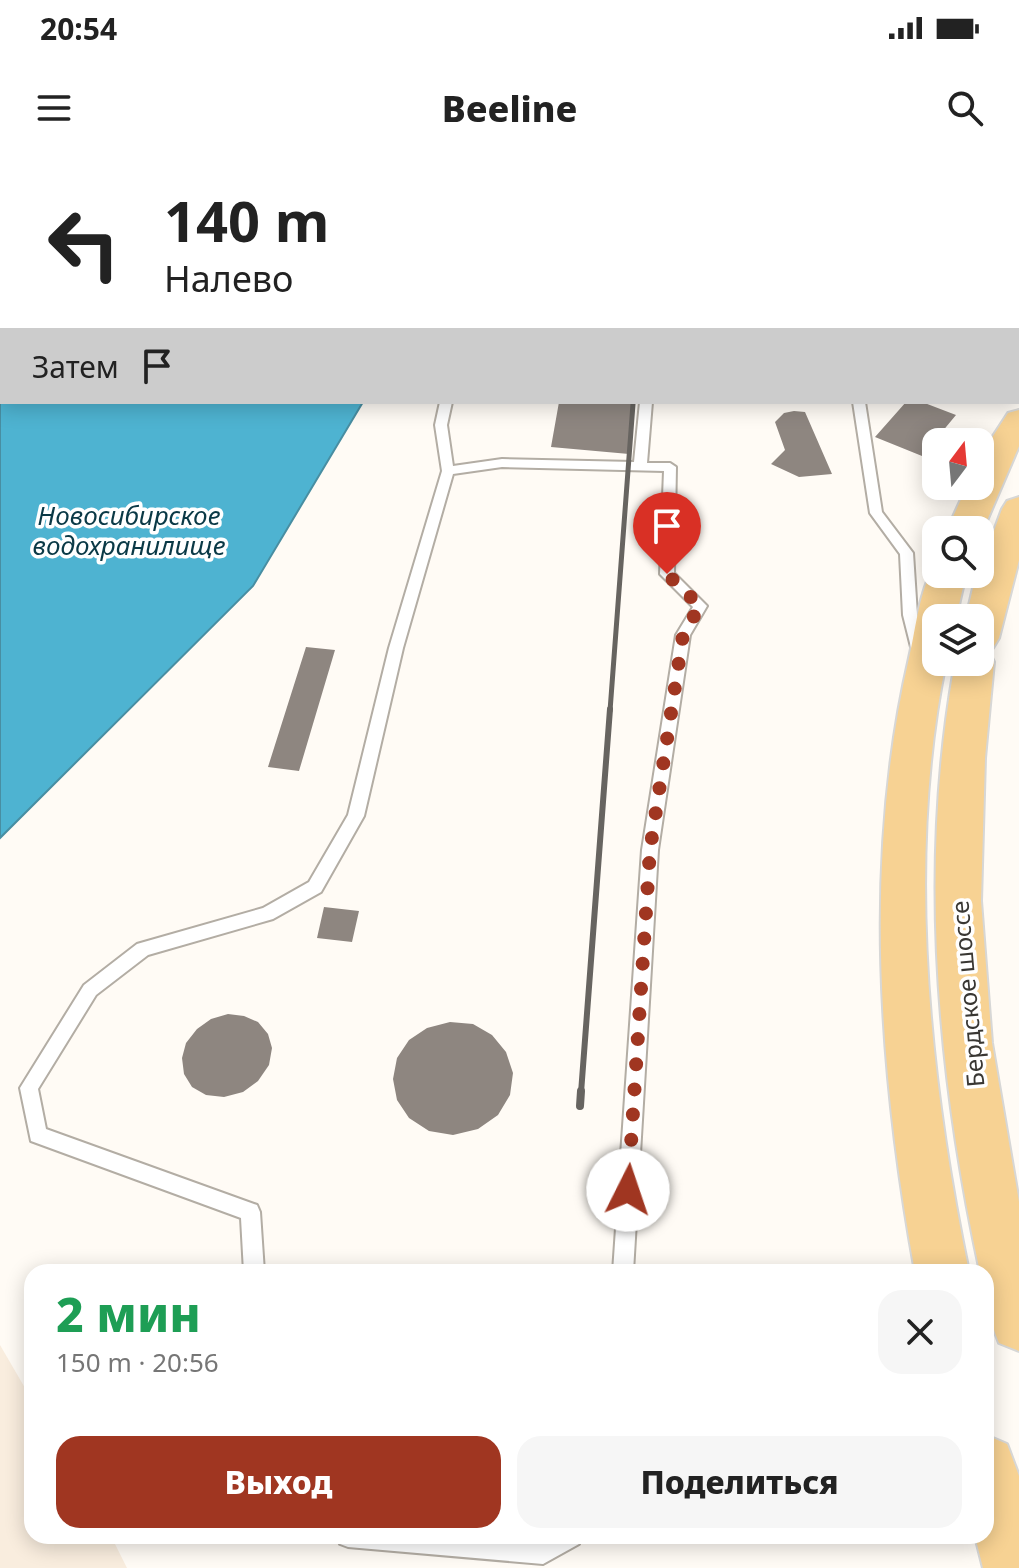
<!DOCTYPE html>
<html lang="ru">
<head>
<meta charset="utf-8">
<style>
  :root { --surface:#fff; --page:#f6f6f6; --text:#222; --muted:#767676; --accent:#a03621 }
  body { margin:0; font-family:"Noto Sans",sans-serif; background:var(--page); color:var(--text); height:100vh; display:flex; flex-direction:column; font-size:30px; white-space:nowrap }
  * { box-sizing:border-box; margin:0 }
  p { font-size:26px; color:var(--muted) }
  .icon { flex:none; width:44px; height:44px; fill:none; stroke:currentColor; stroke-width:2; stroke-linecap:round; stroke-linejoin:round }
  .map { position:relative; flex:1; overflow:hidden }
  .side { position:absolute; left:24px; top:1104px; width:970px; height:280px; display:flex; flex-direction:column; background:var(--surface); border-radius:24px; box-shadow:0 4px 20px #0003 }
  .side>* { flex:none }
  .banner { position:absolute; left:0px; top:0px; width:1020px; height:244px; box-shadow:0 4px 20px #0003; background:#fff; color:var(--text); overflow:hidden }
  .needle { width:52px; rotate:16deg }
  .fabs { position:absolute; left:922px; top:268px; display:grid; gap:16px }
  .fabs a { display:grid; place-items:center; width:72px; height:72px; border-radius:16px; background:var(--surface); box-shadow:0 4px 20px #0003; font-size:40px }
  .pin { position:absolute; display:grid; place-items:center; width:68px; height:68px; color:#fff; margin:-82px -34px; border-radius:50% 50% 50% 0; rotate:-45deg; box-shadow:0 0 8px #0007 }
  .pin .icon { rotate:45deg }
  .me { position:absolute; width:88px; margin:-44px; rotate:4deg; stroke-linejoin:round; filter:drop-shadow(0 0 6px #0008) }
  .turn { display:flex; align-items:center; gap:28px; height:168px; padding:0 32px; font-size:36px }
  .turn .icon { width:104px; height:104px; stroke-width:2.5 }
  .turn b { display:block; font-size:56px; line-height:68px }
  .then { display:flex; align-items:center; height:76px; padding:0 32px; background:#0003; gap:16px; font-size:30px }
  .round { display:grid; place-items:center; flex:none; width:84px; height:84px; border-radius:24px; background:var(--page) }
  .overview { display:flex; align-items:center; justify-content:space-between; height:136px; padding:0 32px }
  h1 { font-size:48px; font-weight:800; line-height:60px; color:#1e9e55 }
  .cta { display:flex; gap:16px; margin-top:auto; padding:16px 32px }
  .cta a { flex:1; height:92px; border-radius:24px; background:var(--accent); color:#fff; font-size:32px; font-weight:800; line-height:92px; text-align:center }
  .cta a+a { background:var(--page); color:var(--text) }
  .status { display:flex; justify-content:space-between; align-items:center; height:56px; padding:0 40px; background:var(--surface); direction:ltr }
  .status svg { height:22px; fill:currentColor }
  header { display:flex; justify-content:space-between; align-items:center; height:104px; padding:0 32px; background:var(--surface); font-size:36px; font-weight:800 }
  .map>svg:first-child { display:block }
  .built { fill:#f9edde }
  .water { fill:#4eb3d1; stroke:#488ea2; stroke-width:2 }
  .building { fill:#8e8680 }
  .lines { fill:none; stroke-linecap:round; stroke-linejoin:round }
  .service-casing { stroke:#b3ada4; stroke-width:4 }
  .trunk-casing { stroke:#d7d7d6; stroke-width:4 }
  .service { fill:#fff; fill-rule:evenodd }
  .trunk { fill:#f7d293; fill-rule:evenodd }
  .rail-far3 { stroke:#676460; stroke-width:4 }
  .rail-far2 { stroke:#676460; stroke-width:5 }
  .rail-far1 { stroke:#676460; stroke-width:6 }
  .rail { stroke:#676460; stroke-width:8 }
  .route { stroke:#a03621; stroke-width:14; stroke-dasharray:0 25.2 }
  .labels { text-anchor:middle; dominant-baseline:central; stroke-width:7; stroke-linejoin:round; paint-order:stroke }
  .street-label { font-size:24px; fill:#393733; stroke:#fff }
  .water-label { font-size:26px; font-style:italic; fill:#0a3946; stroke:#fff }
</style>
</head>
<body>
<div class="status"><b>20:54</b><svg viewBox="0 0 49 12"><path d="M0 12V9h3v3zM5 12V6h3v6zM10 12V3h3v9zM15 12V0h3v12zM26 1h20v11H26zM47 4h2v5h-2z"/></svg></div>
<header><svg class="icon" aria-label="menu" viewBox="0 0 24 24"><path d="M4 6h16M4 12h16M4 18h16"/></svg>Beeline<svg class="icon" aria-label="search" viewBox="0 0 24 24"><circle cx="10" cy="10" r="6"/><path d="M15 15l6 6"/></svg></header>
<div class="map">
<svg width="1019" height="1408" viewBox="0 0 1019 1408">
  <rect width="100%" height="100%" fill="#fffbf5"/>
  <path class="built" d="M0 1185 32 1240V1376H111L127 1408H0Z"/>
  <path class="water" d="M0 0H526L2 2V242H363L253 426 0 678Z"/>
  <path class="building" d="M559 242H635L629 294 551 287Z
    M906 242H922L956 255 922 296 875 277Z
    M794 251 805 252 832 314 799 317 771 304 785 290 775 262 784 253Z
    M306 487 335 490 299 611 268 607Z
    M324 747 359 751 352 782 317 778Z
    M228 854 244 856 258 862 268 874 272 888 269 905 258 921 243 932 224 937 206 935 192 927 184 914 182 898 186 883 197 869 211 859Z
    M450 862 473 864 492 875 506 892 513 913 510 935 498 955 478 969 453 975 429 971 409 958 397 940 393 919 397 898 409 880 427 868Z"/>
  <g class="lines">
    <g class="service-casing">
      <path id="service" d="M590 0H600L589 2Z
        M662 0H672V2H662Z
        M825 0H835V2H825Z
        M440 242H452L447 265 453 306 502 299 634 302 640 242H652L647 303H670L676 307 674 413 707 446 690 475 658 690 633 1112H613L642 690 676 475 693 447 660 414 664 311 502 307 453 314 403 488 364 656 321 732 273 759 148 795 96 835 38 929 46 969 257 1045 260 1052 264 1112H244L241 1058 31 981 20 928 84 825 137 784 263 748 309 722 348 655 389 488 442 311 435 265Z
        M853 242H865L882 352 913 393 917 455 926 491 919 496 912 491 903 455 900 394 870 353Z
        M337 1376H477L541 1382 550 1376H582L579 1384 543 1404 348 1387 340 1384Z"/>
    </g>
    <g class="trunk-casing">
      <path id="trunk" d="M1019 250V286L983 370 980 374V370H947L967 326H980V296L1008 253Z
        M1019 337V400L999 478 993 488 984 491 989 492 994 502 985 598 981 741 992 883 1019 1042V1191L999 1183C989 1159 986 1138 986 1112H980C938 918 919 711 953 514L956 502H980V458H966L973 428 1002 349 1007 341Z
        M935 405 936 414H966L956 458H936V502H946C906 697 929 918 969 1112H915C879 913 863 697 909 498 916 468 919 431 935 405Z
        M986 1275 1007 1284 1019 1316V1408H983L975 1376H986Z"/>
    </g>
    <use href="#service" class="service"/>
    <use href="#trunk" class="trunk"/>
    <path class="rail-far3" d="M633 246V242"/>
    <path class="rail-far2" d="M610 551 633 244"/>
    <path class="rail-far1" d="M581 933 610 549"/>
    <path class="rail" d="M580 946 581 931"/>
  </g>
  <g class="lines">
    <path class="route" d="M628 1030 650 690 683 475 700 446 667 414"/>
  </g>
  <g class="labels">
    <g class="street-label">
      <text transform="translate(967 834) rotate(-95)">Бердское шоссе</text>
    </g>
    <g class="water-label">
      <text x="129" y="355">Новосибирское<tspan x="129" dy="30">водохранилище</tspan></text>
    </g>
  </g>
</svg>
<div class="fabs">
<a><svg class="needle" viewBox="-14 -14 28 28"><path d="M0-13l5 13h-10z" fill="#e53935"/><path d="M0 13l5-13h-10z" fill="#767676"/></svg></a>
<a><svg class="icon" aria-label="search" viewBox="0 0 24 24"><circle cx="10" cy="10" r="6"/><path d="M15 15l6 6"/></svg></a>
<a><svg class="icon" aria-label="layers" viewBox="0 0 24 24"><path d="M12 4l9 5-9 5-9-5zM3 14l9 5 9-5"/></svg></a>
</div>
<div class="pin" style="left:667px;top:414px;background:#d93025"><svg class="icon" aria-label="arrive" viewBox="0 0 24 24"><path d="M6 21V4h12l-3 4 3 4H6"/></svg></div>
<svg class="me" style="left:628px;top:1030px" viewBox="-20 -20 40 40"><circle r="19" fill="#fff"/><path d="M0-13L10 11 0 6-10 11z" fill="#a03621"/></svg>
<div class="banner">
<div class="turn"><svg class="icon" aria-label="left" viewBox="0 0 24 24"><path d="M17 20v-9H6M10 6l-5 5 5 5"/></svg><div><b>140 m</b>Налево</div></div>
<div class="then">Затем<svg class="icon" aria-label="arrive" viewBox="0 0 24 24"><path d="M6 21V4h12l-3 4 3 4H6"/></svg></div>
</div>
<section class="side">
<div class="overview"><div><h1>2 мин</h1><p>150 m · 20:56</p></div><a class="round"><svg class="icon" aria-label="close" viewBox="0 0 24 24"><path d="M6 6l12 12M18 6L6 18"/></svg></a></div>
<div class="cta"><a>Выход</a><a>Поделиться</a></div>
</section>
</div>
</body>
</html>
